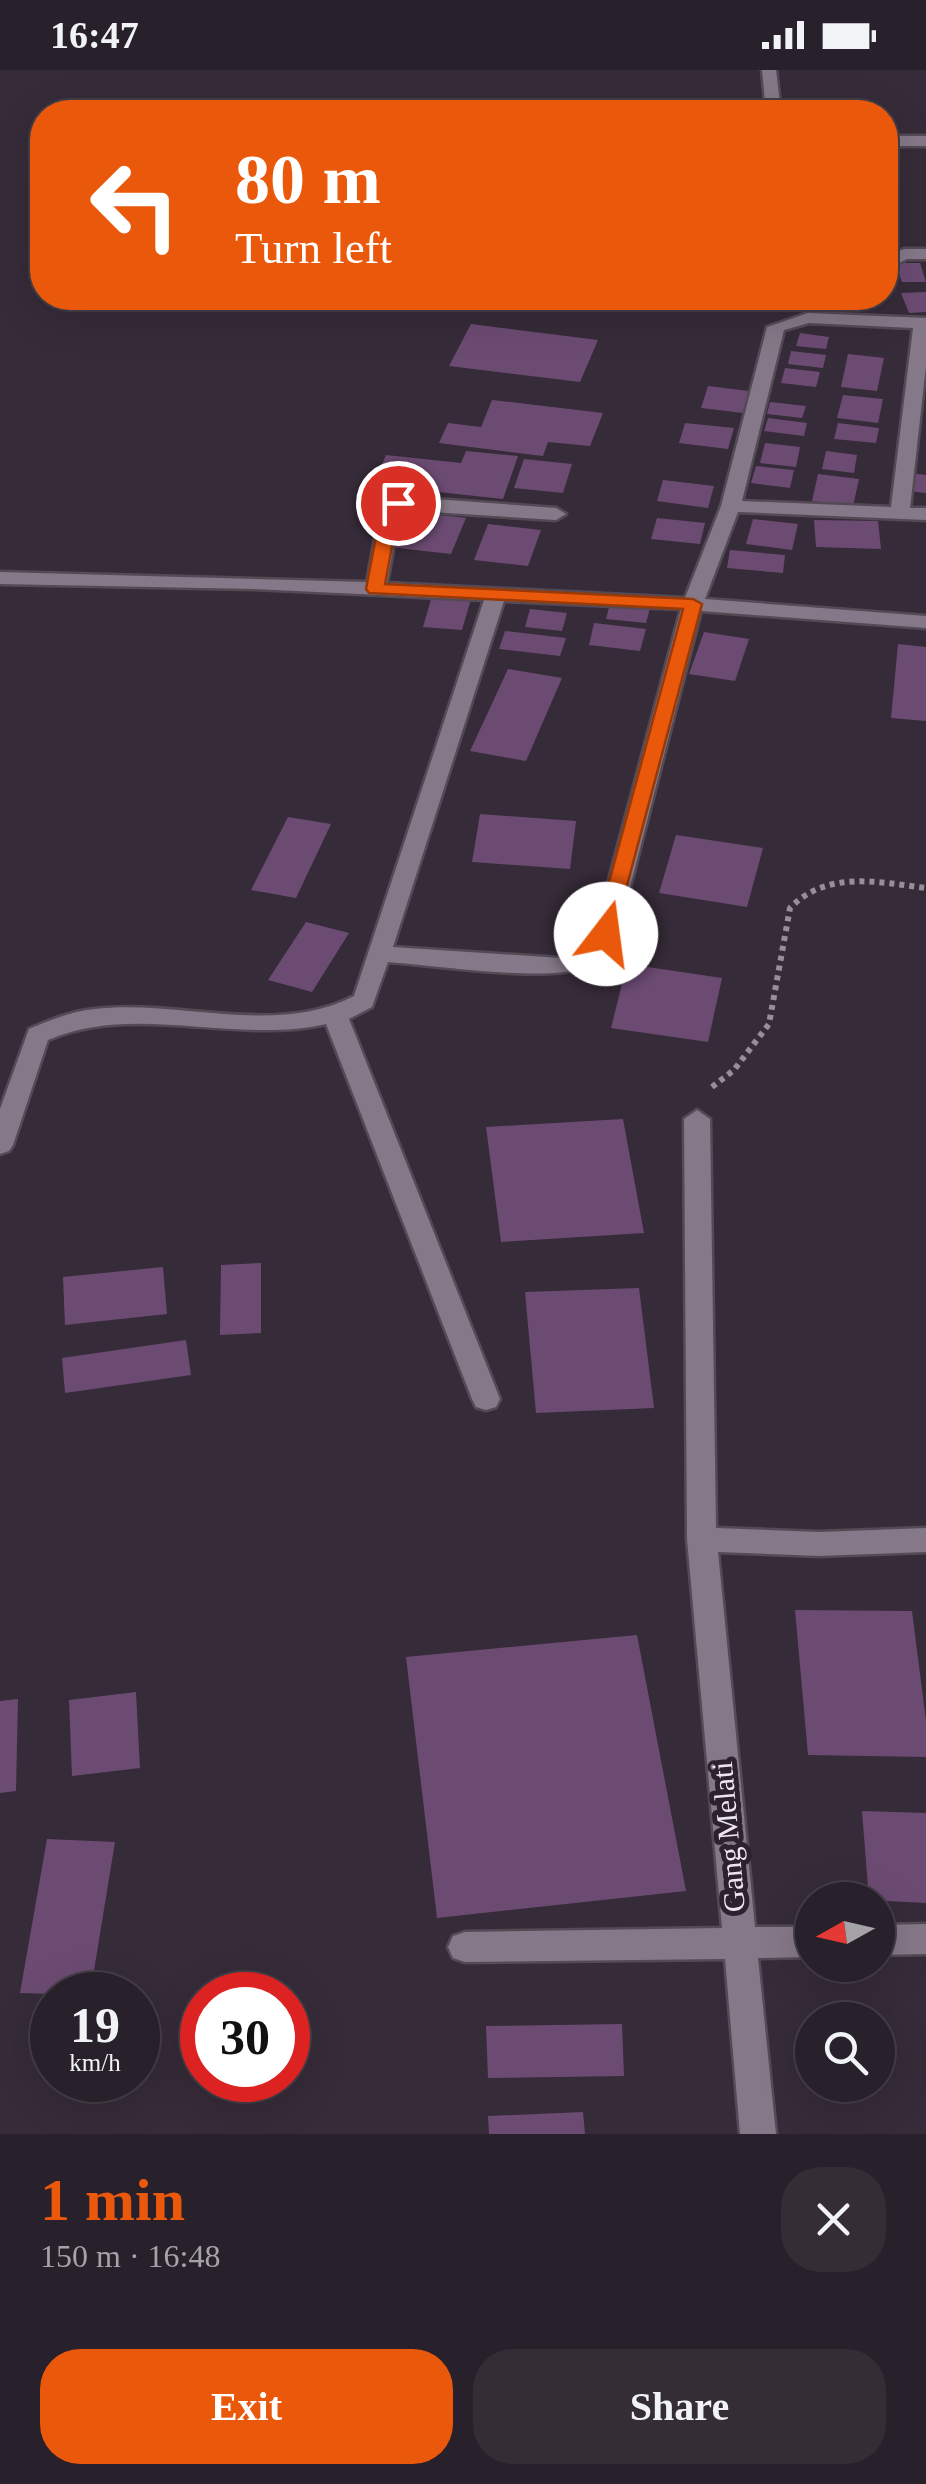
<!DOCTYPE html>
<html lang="en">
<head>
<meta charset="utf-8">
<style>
  :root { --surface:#28202a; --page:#342d36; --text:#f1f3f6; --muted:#a5a3a8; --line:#443e47; --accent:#ea580c }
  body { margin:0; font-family:Georgia,serif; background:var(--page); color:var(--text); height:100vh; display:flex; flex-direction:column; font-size:38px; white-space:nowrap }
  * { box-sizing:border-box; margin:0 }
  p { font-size:32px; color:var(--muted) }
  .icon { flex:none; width:55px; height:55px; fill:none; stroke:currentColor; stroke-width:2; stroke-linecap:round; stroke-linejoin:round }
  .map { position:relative; height:2064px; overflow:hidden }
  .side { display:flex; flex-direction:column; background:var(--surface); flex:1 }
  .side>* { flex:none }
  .top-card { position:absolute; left:30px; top:30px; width:868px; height:210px; border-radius:40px; box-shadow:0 10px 40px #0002,0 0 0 2px var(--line); background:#ea580c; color:#fff; overflow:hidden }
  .needle { width:65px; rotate:262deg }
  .buttons { position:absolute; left:795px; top:1812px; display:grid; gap:20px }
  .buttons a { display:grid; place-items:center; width:100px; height:100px; border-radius:50%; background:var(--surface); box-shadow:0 10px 40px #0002,0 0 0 2px var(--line); font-size:50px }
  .speed { position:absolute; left:30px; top:1902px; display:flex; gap:20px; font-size:50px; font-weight:700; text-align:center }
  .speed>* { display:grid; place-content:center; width:130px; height:130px; border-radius:50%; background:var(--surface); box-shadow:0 10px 40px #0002,0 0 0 2px var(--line); line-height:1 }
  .speed small { font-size:25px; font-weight:400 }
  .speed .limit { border:15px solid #d22; background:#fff; color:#111 }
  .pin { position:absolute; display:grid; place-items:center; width:85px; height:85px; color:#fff; margin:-42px; border:5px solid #fff; border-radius:50%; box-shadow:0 2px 10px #0007 }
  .me { position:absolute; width:110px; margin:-55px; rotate:15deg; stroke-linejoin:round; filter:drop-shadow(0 0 8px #0008) }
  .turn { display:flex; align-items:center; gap:35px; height:210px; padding:0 40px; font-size:45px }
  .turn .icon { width:130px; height:130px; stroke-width:2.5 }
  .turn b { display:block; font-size:70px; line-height:85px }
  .round { display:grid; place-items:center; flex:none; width:105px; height:105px; border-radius:40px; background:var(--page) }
  .overview { display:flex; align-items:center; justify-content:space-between; height:170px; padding:0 40px }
  h1 { font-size:60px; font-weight:700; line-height:75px; color:var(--accent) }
  .action { display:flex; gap:20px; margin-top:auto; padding:20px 40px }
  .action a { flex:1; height:115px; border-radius:40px; background:var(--accent); color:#fff; font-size:40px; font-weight:700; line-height:115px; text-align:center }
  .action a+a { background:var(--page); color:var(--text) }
  .status { display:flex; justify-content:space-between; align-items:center; height:70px; padding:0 50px; background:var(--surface); direction:ltr }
  .status svg { height:28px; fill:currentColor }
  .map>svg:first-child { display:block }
  .building { fill:#6c4b73 }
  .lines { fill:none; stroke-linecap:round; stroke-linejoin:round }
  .street-casing { stroke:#534a55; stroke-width:5 }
  .path { stroke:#988e99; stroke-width:6; stroke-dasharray:5 5; stroke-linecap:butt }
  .street { fill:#857888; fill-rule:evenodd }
  .route { fill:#ea580c; stroke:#983908; stroke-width:2.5 }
  .labels { text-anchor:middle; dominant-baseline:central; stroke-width:10; stroke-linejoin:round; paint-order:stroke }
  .near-street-label { font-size:30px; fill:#ede5ee; stroke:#2c212e }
</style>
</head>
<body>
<div class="status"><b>16:47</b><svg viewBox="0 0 49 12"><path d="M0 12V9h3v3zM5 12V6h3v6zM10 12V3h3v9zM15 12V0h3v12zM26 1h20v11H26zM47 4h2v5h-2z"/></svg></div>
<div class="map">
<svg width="926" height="2064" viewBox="0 0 926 2064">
  <rect width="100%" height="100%" fill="#362b38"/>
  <path class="building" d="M895 193H920L926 212H902Z
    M926 222V242L909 243 901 223Z
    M829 228H869V236L828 234Z
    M471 254 598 270 580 312 449 296Z
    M800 263 829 267 826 279 796 276Z
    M791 281 826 285 823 298 788 294Z
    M848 284 884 288 877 321 841 317Z
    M785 298 820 302 816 317 781 313Z
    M708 316 749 321 743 343 701 338Z
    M843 325 883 329 878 353 837 348Z
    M492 330 603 343 590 376 548 372 543 386 439 373 448 353 481 357Z
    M770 332 806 336 802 348 767 344Z
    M768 348 807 353 804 366 764 361Z
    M685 353 734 358 728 379 679 373Z
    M838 353 879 358 876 373 834 369Z
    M765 373 800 377 796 397 760 393Z
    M466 381 518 386 503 429 373 415 386 385 461 393Z
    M826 381 857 385 854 403 822 399Z
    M524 389 572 394 563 423 514 418Z
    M756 396 794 400 790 418 751 413Z
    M911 403 926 405V423L908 421Z
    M818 404 859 409 853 436 812 431Z
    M663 410 714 416 708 438 657 431Z
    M404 441 466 448 451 484 389 477Z
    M657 448 705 453 700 474 651 469Z
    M753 449 798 454 792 480 746 474Z
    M814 450 878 451 881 479 816 477Z
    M488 454 541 460 528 496 474 490Z
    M730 480 785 485 783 503 727 498Z
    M432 526 471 529 462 560 423 557Z
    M610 534 650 538 646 553 606 549Z
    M530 539 567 543 562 561 525 557Z
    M594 553 646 559 640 581 589 575Z
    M505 561 566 568 560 586 499 579Z
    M704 562 749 569 735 611 689 604Z
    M898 574 926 577V651L891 648Z
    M508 599 562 608 526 691 470 681Z
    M480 744 576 751 570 799 472 792Z
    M288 747 331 754 296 828 251 820Z
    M676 765 763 778 747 837 659 823Z
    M306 852 349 863 312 922 268 910Z
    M627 894 722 908 708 972 611 958Z
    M623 1049 644 1163 501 1172 486 1057Z
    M261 1193V1263L220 1265 221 1195Z
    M163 1197 167 1244 65 1255 63 1207Z
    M639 1218 654 1338 536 1343 525 1222Z
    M186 1270 191 1305 65 1323 62 1288Z
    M795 1540 912 1541 926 1651V1687L808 1685Z
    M637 1565 686 1821 437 1848 406 1587Z
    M136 1622 140 1698 72 1706 69 1630Z
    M18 1629 16 1721 0 1723V1631Z
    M862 1741 926 1743V1833L869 1830Z
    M47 1769 115 1772 90 1925 20 1923Z
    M622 1954 624 2006 488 2008 486 1956Z
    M583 2042 585 2064H489L488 2046Z"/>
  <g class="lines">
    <g class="street-casing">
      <path id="street" d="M762 0H776L781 42H766Z
        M885 66H926V76H885Z
        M904 179H926V189H907L895 195 891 207 885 208V187Z
        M808 243 926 248V296L910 438H926V450L738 442 705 529 926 546V558L701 541 618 864C609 877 599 891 585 897 549 913 433 895 388 892L372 937 349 949 500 1329 496 1337 486 1340 476 1337 472 1329 326 954C235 975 135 932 48 970L13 1075 9 1081 0 1084V1039L29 959C50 950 72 941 95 939 179 929 275 967 354 926L484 530 254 519 0 514V502L367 512 381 436 407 427 556 438 566 444 556 450 400 440 387 513 685 528 721 436 767 257ZM809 253 913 258 891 437 742 431 784 260ZM504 531 681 539 595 862 579 880 561 888 393 877Z
        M697 1040 710 1049 716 1458 819 1462 926 1458V1482L819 1486 718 1482 755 1857H812V1887L758 1888 776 2064H740L725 1889 465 1892 453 1888 448 1877 453 1866 465 1862 722 1858 687 1469 684 1049Z
        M926 1854V1884L878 1885V1855Z"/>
    </g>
    <path class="path" d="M712 1017 734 1000 769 954 790 838C827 800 878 812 926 818"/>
    <use href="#street" class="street"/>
  </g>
  <path class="route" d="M398 428 406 433 399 439 385 514 693 529 702 534 613 868 606 870 595 864 683 539 369 523 366 519 382 436Z"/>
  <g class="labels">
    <g class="near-street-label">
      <text transform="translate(728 1767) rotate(-95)">Gang Melati</text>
    </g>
  </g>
</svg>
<div class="buttons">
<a><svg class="needle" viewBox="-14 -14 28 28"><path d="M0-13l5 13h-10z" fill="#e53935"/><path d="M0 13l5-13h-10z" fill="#a5a3a8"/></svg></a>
<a><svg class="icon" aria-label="search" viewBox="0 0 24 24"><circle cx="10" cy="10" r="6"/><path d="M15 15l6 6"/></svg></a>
</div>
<div class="speed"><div>19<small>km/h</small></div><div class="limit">30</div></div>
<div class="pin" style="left:398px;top:433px;background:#d93025"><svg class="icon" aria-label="arrive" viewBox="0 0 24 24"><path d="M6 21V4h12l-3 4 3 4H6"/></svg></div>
<svg class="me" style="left:606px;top:864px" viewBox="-20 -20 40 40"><circle r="19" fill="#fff"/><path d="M0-13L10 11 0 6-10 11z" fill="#ea580c"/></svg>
<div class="top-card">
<div class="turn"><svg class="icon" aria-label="left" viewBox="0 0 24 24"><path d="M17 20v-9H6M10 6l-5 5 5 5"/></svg><div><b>80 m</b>Turn left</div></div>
</div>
</div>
<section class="side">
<div class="overview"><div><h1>1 min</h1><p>150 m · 16:48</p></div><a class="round"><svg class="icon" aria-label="close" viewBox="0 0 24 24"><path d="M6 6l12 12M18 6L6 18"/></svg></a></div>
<div class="action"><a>Exit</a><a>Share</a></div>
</section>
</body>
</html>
